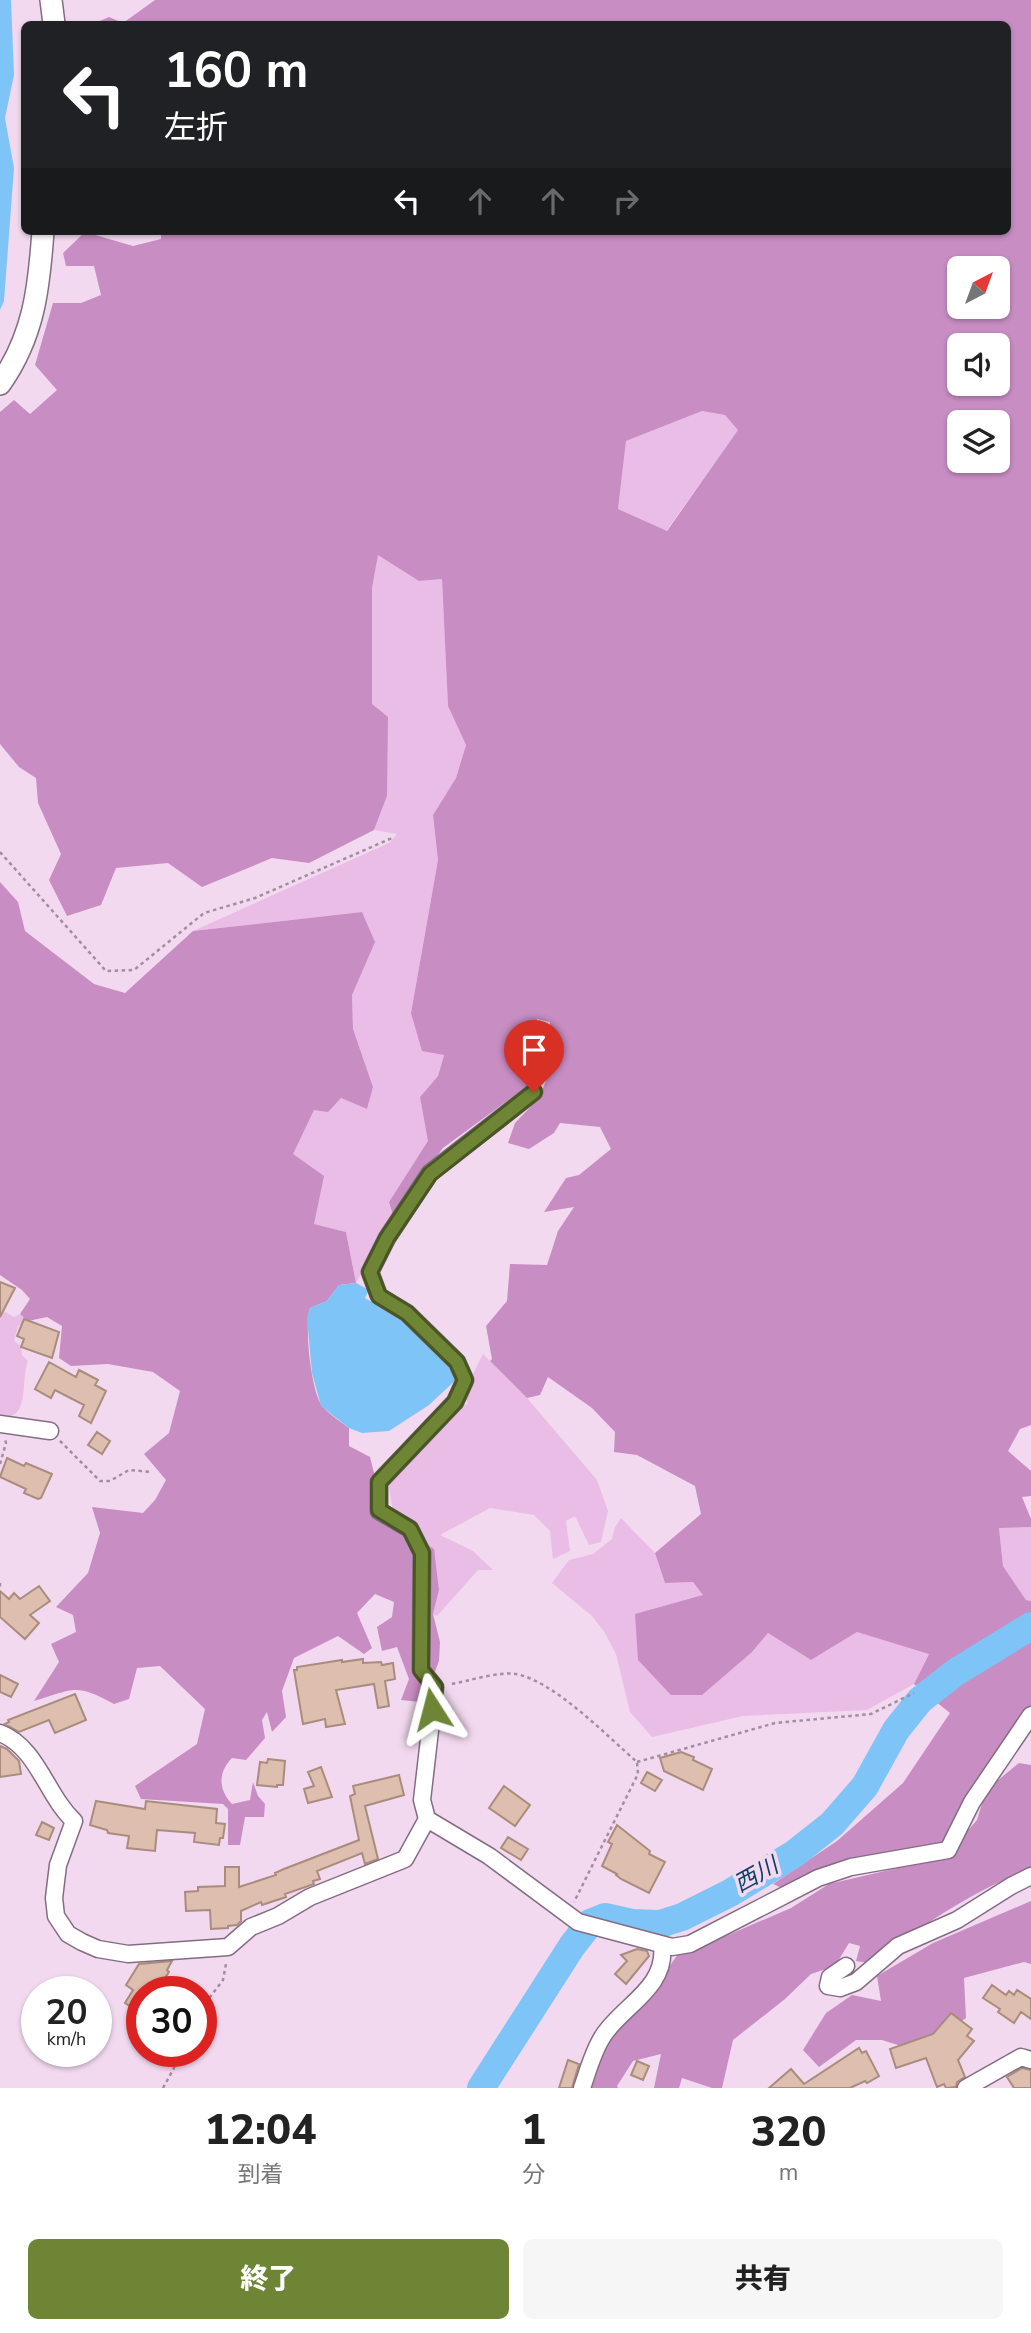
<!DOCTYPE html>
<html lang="ja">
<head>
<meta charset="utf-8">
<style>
  :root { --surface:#fff; --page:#f6f6f6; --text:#222; --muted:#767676; --accent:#6f8536 }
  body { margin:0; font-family:"Nunito Sans","Noto Sans JP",sans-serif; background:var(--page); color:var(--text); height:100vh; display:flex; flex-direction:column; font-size:26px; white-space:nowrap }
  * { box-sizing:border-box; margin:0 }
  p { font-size:23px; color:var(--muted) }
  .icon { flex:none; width:38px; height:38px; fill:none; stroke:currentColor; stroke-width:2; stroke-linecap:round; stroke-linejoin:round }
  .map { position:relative; height:2088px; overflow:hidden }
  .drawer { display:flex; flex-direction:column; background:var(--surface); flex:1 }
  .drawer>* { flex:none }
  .top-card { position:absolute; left:21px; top:21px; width:990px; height:214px; border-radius:10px; box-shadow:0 2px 5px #0004; background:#202124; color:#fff; overflow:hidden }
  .needle { width:46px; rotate:41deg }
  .buttons { position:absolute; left:947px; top:256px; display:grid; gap:14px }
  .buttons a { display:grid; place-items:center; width:63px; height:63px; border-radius:10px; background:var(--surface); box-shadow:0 2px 5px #0004; font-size:35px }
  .speed { position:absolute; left:21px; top:1976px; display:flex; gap:14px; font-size:35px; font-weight:700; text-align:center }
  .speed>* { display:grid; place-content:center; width:91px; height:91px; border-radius:50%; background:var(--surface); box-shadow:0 2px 5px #0004; line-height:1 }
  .speed small { font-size:18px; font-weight:400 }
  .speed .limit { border:10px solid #d22; background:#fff; color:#111 }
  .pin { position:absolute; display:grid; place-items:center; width:60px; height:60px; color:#fff; margin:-72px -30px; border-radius:50% 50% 50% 0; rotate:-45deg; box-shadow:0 0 7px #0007 }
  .pin .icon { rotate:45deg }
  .me { position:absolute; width:77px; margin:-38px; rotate:351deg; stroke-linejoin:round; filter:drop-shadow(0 0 5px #0008) }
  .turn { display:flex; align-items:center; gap:24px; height:147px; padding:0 28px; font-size:32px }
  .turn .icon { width:91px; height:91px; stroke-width:2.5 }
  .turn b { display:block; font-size:49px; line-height:60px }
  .lanes { display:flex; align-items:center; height:66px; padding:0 28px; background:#0003; justify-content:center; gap:35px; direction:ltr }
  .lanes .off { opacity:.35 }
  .eta { display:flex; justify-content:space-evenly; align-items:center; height:119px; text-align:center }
  .eta b { font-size:42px; font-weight:800; line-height:49px }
  .button { display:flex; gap:14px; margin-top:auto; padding:14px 28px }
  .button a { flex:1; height:80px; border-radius:10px; background:var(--accent); color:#fff; font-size:28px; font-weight:800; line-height:80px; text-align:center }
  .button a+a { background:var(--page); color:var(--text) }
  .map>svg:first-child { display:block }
  .green { fill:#eabde6 }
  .forest { fill:#c88dc3; fill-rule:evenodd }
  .water { fill:#7fc4f6 }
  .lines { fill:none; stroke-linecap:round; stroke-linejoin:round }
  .river { stroke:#7fc4f6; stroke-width:28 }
  .building { fill:#ddbeaf; stroke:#a98c7d; stroke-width:2 }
  .minor-casing { stroke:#846d82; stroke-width:19 }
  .major-casing { stroke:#846d82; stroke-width:24 }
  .path { stroke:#a18e9f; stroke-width:2.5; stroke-dasharray:3.5 3.5; stroke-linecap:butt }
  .minor { stroke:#fff; stroke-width:16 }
  .major { stroke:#fff; stroke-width:21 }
  .route-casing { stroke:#485623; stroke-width:18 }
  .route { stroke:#6f8536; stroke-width:12 }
  .labels { text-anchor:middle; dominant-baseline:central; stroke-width:7; stroke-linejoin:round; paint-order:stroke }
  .water-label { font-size:23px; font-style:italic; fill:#0c4364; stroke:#f2d9ef }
</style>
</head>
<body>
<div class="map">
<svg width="1031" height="2088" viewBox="0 0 1031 2088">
  <rect width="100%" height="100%" fill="#f2d9ef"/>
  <path class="green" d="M702 411 725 415 739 429 666 531 618 509 626 441Z
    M378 554 419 581 442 579 448 706 466 745 456 778 433 815 438 860 411 1013 444 1054 438 1076 420 1097 429 1141 389 1202 393 1215 356 1283 346 1232 314 1224 292 1154 313 1110 341 1098 367 1109 373 1087 353 1029 352 995 374 942 362 912 193 931 389 843 397 834 374 830 387 796 372 704V588Z
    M0 1309 14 1317 20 1314 28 1321 18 1326 14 1341 21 1346 22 1355 28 1361C20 1378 32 1421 0 1417Z
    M483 1354 527 1398 597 1480 608 1511 601 1542 589 1545 575 1516 566 1521 570 1551 553 1559 550 1531 534 1515 490 1508 440 1535 473 1551 493 1570H478L437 1616 433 1614 439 1590 395 1524 388 1481 446 1412 468 1404 464 1392Z
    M621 1518 655 1553 665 1583 693 1582 752 1652 768 1633 811 1660 857 1632 929 1653 914 1684 867 1710 743 1716 652 1737 630 1712 616 1654 605 1633 592 1616 552 1583 569 1560 593 1554 612 1539 615 1527Z
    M1031 1527V1601L1026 1600 1003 1566 999 1528Z"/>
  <path class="forest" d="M155 0H1031V1425L1020 1429 1008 1451 1031 1471V1496L1022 1497 1031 1519V1527L999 1528 1003 1566 1026 1600 1031 1601V1706L942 1846 883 1853 832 1867 789 1891 773 1884 837 1841 903 1783 950 1713 914 1684 929 1654 857 1632 811 1660 768 1633 752 1652 702 1695H671L638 1660 635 1614 703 1595 693 1582 665 1583 655 1553 701 1514 695 1486 637 1455 614 1452 615 1432 592 1408 548 1377 540 1395 527 1398 490 1361 492 1359 486 1326 507 1301 510 1264 547 1265 558 1231 574 1207 544 1212 566 1178 579 1175 611 1149 600 1127 560 1123 554 1133 529 1149 508 1143 515 1123 539 1098 550 1071V1022L537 1019 538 1078 443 1148 393 1215 389 1202 428 1141 420 1097 438 1076 444 1055 422 1051 411 1013 438 860 433 815 456 778 466 745 448 706 442 579 419 581 378 555 372 588V704L388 717 387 796 374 830 309 863 272 858 202 887 168 863 116 868 101 905 67 916 49 880 61 854 38 803 36 778 19 767 0 744V412L14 400 30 414 57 390 35 365 53 303H81L101 295 94 266H66L63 253 85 232 133 246 161 239V231H1008V24H93L109 17 123 23ZM959 268H998V306H959ZM959 345H998V383H959ZM702 411 725 415 738 430 667 531 618 509 626 441ZM959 422H998V460H959Z
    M0 882 18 902 25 931 94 984 125 993 193 931 362 912 375 942 352 995 353 1029 373 1087 367 1109 341 1098 328 1112 314 1110 293 1154 324 1176 314 1224 346 1232 356 1283 339 1285 327 1301 310 1308C304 1325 311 1394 323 1407 330 1415 341 1422 349 1428V1446L370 1457 375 1477 378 1517 395 1524 434 1549 439 1590 433 1614 440 1642 439 1661 429 1687 430 1703 401 1700 409 1679 397 1647 382 1651 377 1627 392 1617 394 1602 375 1594 357 1613 372 1648 364 1654 338 1636 294 1658 282 1691 286 1717 272 1732 267 1712 262 1720 265 1738 246 1760 232 1758C218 1772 218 1789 232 1804L250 1800 253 1782 258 1796 265 1804 264 1817H245L240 1845H228V1809L223 1804 141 1799 135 1786 197 1744 205 1709 160 1666 137 1668 129 1699 114 1704C75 1683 75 1689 34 1701L59 1662 51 1644 76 1632 73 1615 56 1607 88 1573 100 1533 92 1507 143 1513 155 1500 166 1480 144 1454 169 1433 180 1391 153 1372 108 1364 71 1366 59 1358 62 1326 47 1317 28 1321 20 1314 30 1299 22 1290 0 1275Z
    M1019 1763 1031 1765V1869C972 1890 920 1928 869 1963L856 1961 860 1946 849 1943 835 1966 811 1974 785 1999 733 2040 722 2088H712L682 2078 679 2088H654L661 2054 633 2061 617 2086 618 2088H590L600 2053 613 2030 658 1983 678 1954 705 1945 791 1908 829 1884 945 1857 977 1820 986 1790Z
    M1031 1901V1964L1024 1962 964 1978 966 2018 917 2051 882 2040H856L819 2067 803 2050 826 2013 852 1995 881 2001 877 1976 933 1943Z"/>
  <path class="water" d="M0 0H11L14 75 5 118 14 168 4 301 0 310Z
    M356 1283 369 1290 365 1298 413 1326 460 1376 429 1405 389 1431 362 1433 349 1428 321 1406 312 1373 307 1318 310 1308 327 1301 339 1285Z"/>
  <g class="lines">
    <path class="river" d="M481 2088 572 1946 590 1923 605 1917 632 1923 660 1924 682 1917 730 1893 794 1854 832 1824 865 1786 896 1730 920 1700 956 1672 1031 1626"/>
  </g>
  <path class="building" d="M0 1282 15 1288 0 1317Z
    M24 1319 59 1332 52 1358 21 1347 24 1339 17 1336Z
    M49 1362 76 1377 79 1370 98 1380 95 1385 106 1391 91 1423 79 1416 84 1405 55 1390 51 1398 35 1389Z
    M97 1432 110 1441 102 1454 88 1445Z
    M7 1458 24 1466 26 1463 52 1474 41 1498 38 1499 24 1493 26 1489 0 1477Z
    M39 1586 50 1601 30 1615 39 1623 25 1639 0 1617V1591L9 1599 14 1593 20 1599Z
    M363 1659V1663L381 1662 382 1665 393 1663 395 1679 385 1681 389 1706 378 1708 374 1684 336 1690 345 1724 326 1727 325 1719 303 1724 294 1670H297V1667L342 1660V1662Z
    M0 1675 18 1684 11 1697 0 1692Z
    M75 1694 86 1720 55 1733 49 1720 19 1732 5 1724 9 1722 8 1720Z
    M0 1746 7 1749 19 1761 21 1774 0 1777Z
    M681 1752 694 1757 693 1760 712 1769 703 1790 664 1771 660 1758Z
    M268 1759 285 1761 283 1785H277V1787L257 1785 260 1762 267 1763Z
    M321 1767 332 1797 308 1803 304 1789 314 1786 308 1772Z
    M647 1772 662 1780 655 1791 641 1783Z
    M399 1775 404 1795 365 1806 378 1859 365 1864 362 1853 317 1871 320 1879 313 1881 314 1884 285 1894 286 1897 262 1905 261 1902 241 1911V1921L237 1925 228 1926V1928L211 1929 210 1910 186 1911 185 1892 198 1891V1887L225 1886V1867H239V1887L276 1875 275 1873 284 1869 359 1840 350 1796 355 1794 353 1786Z
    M504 1786 530 1805 515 1826 489 1808Z
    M96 1801 145 1809 146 1801 217 1809 216 1823 225 1824 223 1838H220L219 1845 194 1842 195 1833 157 1830 155 1851 127 1848 129 1836 108 1833 107 1830 90 1825Z
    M42 1822 54 1828 49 1840 36 1835Z
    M617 1825 650 1851 649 1854 665 1862 649 1893 621 1879 616 1875 617 1874 602 1866 612 1844 608 1842Z
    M508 1837 528 1849 521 1860 501 1848Z
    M637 1949 647 1951 649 1956 626 1984 615 1974 627 1961 621 1955Z
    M172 1961 167 1970 169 1972 156 1992H142V2014L125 2003 133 1990 126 1985 139 1964Z
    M992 1985 1006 1995 1009 1991 1014 1995 1017 1990 1031 1999V2019L1021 2012 1014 2023 998 2012 1000 2009 983 1998Z
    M951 2013 972 2029 967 2036 974 2041 958 2060 965 2077 957 2082 956 2087 946 2088 944 2084 937 2087 926 2058 896 2068 890 2049 933 2034Z
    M859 2048 862 2053 866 2051 879 2076 867 2083 865 2081 850 2088H769L791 2069 804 2084Z
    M568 2060 579 2064 572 2088H559Z
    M637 2061 649 2066 643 2080 631 2075Z
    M1022 2068 1031 2070V2088H1014L1007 2077Z"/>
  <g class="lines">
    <g class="minor-casing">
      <path id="minor" d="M534 1092 430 1173 387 1238 370 1272 379 1296 407 1313 457 1362 465 1380 455 1402 379 1482V1511L410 1529 422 1553 421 1670 435 1687 422 1800 427 1819 489 1856 578 1922 672 1947 690 1944 818 1878 851 1867 948 1850 972 1802 1031 1715
        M0 1424 50 1431
        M0 1733C38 1748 46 1795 74 1821L58 1865 54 1898 56 1916 68 1934 82 1942 98 1949 128 1954 228 1947 251 1927 278 1916 310 1897 405 1859 427 1819
        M846 1966 830 1977 828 1986 840 1988 856 1982 898 1946 957 1920 1011 1886 1031 1876
        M582 2088C588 2071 593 2051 603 2036 622 2006 667 1988 662 1946
        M966 2088 1021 2057 1031 2060"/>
    </g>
    <g class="major-casing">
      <path id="major" d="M51 0 54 24
        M0 384C34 336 39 288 43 231"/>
    </g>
    <path class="path" d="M0 852 106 971 134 970 204 913 255 898 392 838
      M60 1441 100 1481H110L129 1470 152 1472
      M0 1464 6 1443 5 1439
      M0 1583V1589
      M452 1684C468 1681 500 1671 516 1674 554 1681 607 1736 637 1762L638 1774 574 1902
      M637 1762 775 1723 871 1714 914 1693
      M201 2009 223 1980 226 1964
      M163 2088 174 2068 178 2051"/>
    <use href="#minor" class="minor"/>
    <use href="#major" class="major"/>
  </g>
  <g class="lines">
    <g class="route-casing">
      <path id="route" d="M432 1709 435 1687 421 1670 422 1553 410 1529 379 1510V1482L455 1402 465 1380 457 1362 407 1313 379 1296 370 1272 387 1238 430 1174 534 1092"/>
    </g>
    <use href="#route" class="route"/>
  </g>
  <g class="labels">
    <g class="water-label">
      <text transform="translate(756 1875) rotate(-29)">西川</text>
    </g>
  </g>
</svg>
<div class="buttons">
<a><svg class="needle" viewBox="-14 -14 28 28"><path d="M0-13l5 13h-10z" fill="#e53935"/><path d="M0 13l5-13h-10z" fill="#767676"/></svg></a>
<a><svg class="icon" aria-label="sound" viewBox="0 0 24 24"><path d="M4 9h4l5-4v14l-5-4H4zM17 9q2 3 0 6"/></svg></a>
<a><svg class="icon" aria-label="layers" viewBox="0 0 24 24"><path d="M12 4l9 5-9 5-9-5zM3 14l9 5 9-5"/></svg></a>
</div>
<div class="speed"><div>20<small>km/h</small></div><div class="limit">30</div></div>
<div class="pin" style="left:534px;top:1092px;background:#d93025"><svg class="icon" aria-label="arrive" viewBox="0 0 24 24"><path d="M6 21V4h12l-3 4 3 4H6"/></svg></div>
<svg class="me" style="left:432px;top:1709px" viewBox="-20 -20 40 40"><path d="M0-17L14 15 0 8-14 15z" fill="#6f8536" stroke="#fff" stroke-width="4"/></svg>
<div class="top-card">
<div class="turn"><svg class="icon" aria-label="left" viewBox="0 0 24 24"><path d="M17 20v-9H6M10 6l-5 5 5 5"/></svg><div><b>160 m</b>左折</div></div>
<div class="lanes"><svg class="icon" aria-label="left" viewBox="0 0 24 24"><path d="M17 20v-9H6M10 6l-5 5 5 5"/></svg><svg class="icon off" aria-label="ahead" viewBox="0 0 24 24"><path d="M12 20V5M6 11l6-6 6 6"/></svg><svg class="icon off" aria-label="ahead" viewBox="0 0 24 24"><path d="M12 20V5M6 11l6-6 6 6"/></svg><svg class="icon off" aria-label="right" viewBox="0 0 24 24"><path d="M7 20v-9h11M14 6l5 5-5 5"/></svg></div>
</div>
</div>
<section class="drawer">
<div class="eta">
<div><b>12:04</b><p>到着</p></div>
<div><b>1</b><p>分</p></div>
<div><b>320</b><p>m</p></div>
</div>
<div class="button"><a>終了</a><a>共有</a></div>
</section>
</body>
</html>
